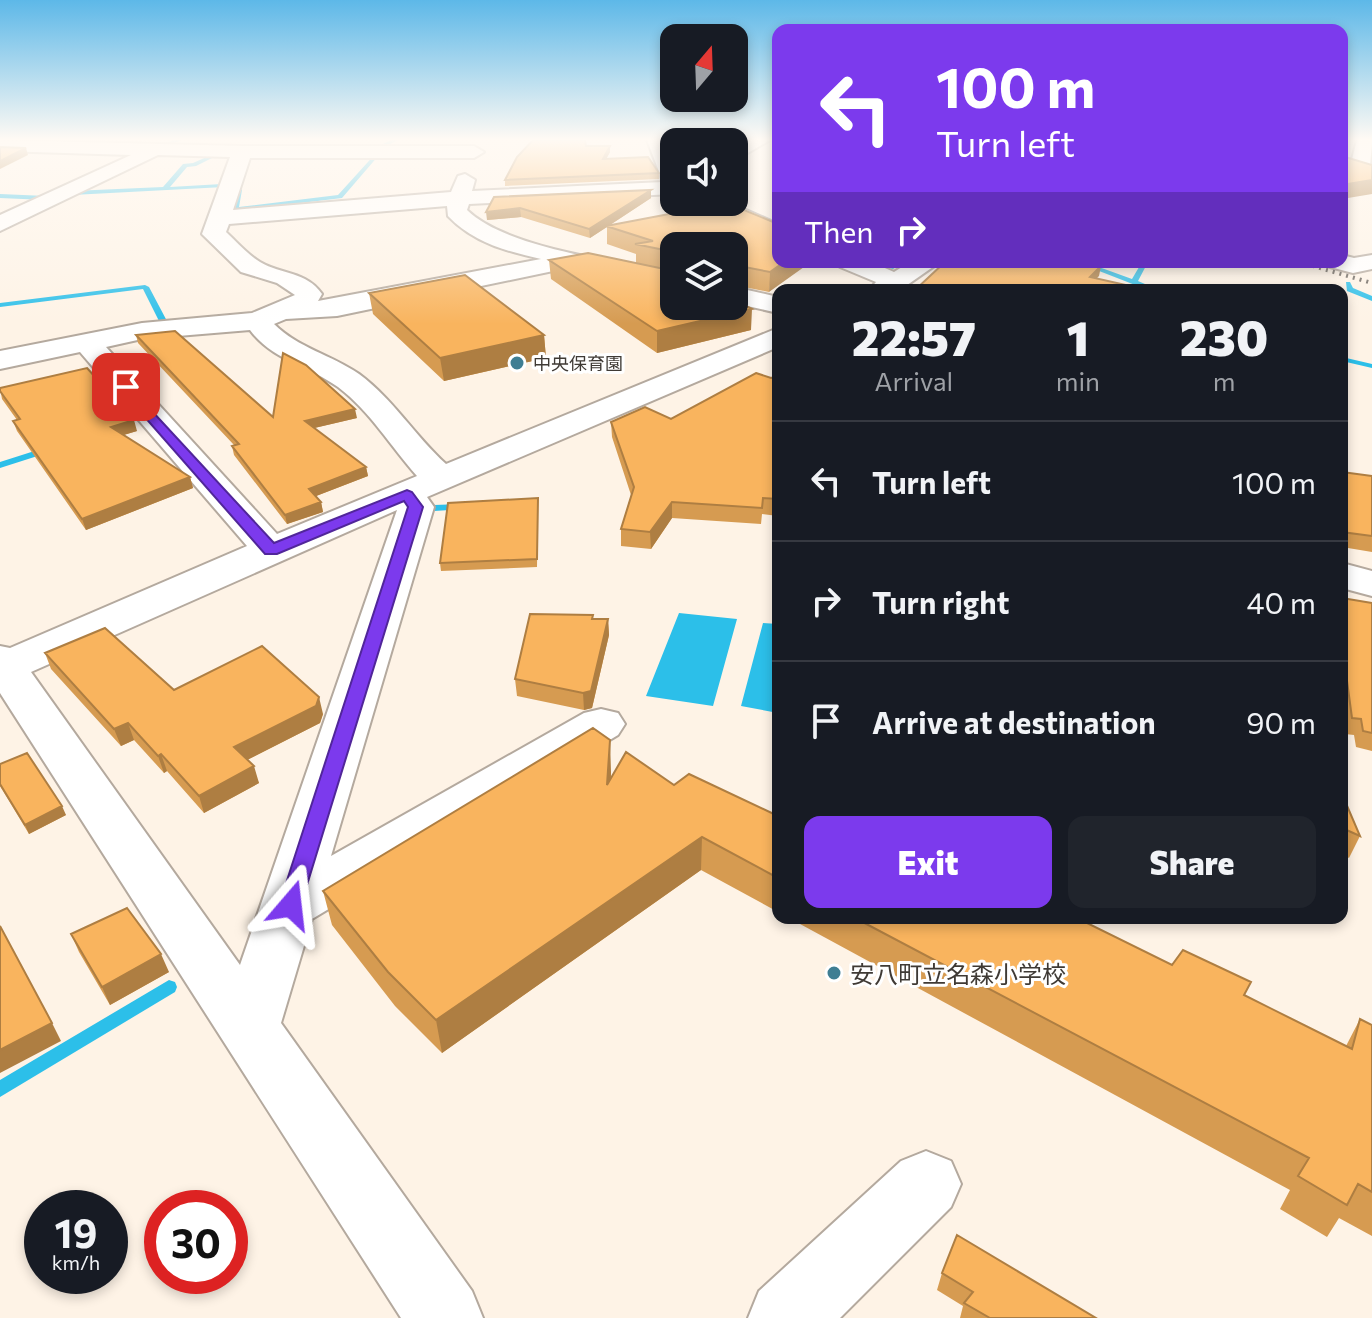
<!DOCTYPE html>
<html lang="en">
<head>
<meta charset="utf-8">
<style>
  :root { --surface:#171b24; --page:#20242c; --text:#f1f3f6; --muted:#9ea1a6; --line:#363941; --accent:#7c3aed }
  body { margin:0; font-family:Commissioner,"Noto Sans JP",sans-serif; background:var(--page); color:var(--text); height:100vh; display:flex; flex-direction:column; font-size:30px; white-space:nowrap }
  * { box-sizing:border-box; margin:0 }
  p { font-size:26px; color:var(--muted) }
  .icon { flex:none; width:44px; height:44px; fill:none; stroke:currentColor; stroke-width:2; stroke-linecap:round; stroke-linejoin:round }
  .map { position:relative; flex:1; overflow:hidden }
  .panel { position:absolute; left:772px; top:284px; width:576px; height:640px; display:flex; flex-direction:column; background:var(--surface); border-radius:16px; box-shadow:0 4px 12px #0003 }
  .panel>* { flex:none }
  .banner { position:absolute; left:772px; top:24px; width:576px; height:244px; border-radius:16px; box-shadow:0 4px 12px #0003; background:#7c3aed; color:#fff; overflow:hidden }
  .needle { width:52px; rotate:19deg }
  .tools { position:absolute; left:660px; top:24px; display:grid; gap:16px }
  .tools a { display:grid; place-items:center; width:88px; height:88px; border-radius:16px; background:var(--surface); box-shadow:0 4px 12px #0003; font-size:40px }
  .speed { position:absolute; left:24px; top:1190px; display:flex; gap:16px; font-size:40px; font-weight:700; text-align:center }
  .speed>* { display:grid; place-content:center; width:104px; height:104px; border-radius:50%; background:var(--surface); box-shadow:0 4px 12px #0003; line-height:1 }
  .speed small { font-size:20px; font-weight:400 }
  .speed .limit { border:12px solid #d22; background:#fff; color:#111 }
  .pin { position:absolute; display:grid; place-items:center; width:68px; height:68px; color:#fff; margin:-34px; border-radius:16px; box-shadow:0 4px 12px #0006 }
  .me { position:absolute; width:88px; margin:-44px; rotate:17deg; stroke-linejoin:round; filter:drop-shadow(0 0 6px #0008) }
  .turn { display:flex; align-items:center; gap:28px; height:168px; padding:0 32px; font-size:36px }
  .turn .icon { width:104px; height:104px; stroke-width:2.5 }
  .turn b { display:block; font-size:56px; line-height:68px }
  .then { display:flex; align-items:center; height:76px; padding:0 32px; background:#0003; gap:16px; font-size:30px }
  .eta { display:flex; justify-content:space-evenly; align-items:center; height:136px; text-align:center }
  .eta b { font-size:48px; font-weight:800; line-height:56px }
  .action { display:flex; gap:16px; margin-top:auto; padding:16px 32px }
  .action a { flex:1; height:92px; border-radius:16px; background:var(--accent); color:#fff; font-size:32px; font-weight:800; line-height:92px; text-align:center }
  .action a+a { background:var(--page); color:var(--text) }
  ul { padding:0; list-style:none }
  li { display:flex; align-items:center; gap:24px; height:120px; padding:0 32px; border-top:2px solid var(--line) }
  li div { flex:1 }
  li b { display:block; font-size:30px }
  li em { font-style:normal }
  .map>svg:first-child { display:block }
  .water { fill:#2cbfe9 }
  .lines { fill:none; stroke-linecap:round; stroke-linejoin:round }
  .stream { fill:#2cbfe9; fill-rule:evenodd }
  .minor-casing { stroke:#b4a99e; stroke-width:4 }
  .minor { fill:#fff; fill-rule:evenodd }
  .rail { stroke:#6a645d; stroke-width:4; stroke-dasharray:2 5; stroke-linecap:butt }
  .wall { fill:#d69b51 }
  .shaded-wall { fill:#ae7e42 }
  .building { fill:#f9b45e; stroke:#ae7e42; stroke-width:2 }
  .route { fill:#7c3aed; stroke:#51269a; stroke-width:2 }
  .poi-dot { fill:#3f7e93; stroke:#fff; stroke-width:3 }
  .labels { text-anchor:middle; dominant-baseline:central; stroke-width:6; stroke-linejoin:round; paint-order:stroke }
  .far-poi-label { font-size:18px; fill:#3f3a35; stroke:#fff; text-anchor:start }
  .near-poi-label { font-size:24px; fill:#3f3a35; stroke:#fff; text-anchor:start }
</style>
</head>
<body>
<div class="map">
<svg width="1372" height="1318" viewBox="0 0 1372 1318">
  <rect width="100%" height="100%" fill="#fef3e6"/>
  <path class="water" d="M679 613 737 619 713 706 646 696Z
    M763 623 778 624V713L741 706Z"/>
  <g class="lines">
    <path class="stream" d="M175 140H182L160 148 157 146Z
      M391 140H398L376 151 371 150Z
      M664 140H669L674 149V156Z
      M218 151 220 154 196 166 187 167 170 187 222 184 224 187 72 195 69 193 72 191 163 187 183 164 193 163 211 155 206 154V152Z
      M377 152 379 155 342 198 236 211 233 209 236 190 239 188 242 190 239 207 338 195Z
      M0 194 46 196 49 198 46 200 0 198Z
      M862 262 892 265 896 262H904L893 269Z
      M1076 262H1085L1132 279 1142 262H1148L1138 281 1159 290H1148Z
      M1346 282H1350L1353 288 1372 296V301L1347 291Z
      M145 285 149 287 168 323 167 325 160 323 143 289 0 307V303Z
      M1342 357 1372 364V368L1342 361Z
      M47 447 52 450 50 452 0 468V462Z
      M462 504 467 507 466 509 434 511 429 508 434 505Z
      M169 980 175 982 177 987 175 992 0 1097V1080Z"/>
    <g class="minor-casing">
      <path id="minor" d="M0 140 242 146H474L484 152 474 158H250L233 210 451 192 458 176 465 174 475 180 472 191 663 182 647 140H665L674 160V194L469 204 467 210C507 249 618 261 674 273V289L577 266 337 316 286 319 274 324C298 348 332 355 359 374 393 399 415 436 446 464L778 328V347L427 497 434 507 331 856 584 713 601 709 618 713 625 724 618 735 312 919 281 1023 472 1291 483 1318H401L0 693V646L10 648 247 546 80 352 0 369V351L142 323 252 313 295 295 277 283 241 272 202 234 230 157 158 155 0 231V215L131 155 0 151ZM447 206 448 216C474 243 506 251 541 259L318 301 322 294C306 271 282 275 260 262 248 255 237 242 226 232L229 224ZM250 330C272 360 309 366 338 387 370 411 391 447 417 476L277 534 106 347 142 339ZM397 510 240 965 31 672Z
        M748 140H770L734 161V147Z
        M1357 140H1372L1370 167 1360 173 1350 167Z
        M698 202H728L778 224V239L701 207Z
        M1342 255 1354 258 1372 255V269L1353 273 1330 267 1327 262H1342Z
        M837 262H871L894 272 910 262H940L900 290H869L876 282 840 267Z
        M734 287 778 297V313L734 303Z
        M1342 563 1372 571V596L1342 588Z
        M926 1151 951 1161 961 1184 951 1207 840 1318H748L759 1291 901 1161Z"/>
    </g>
    <use href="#minor" class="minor"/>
    <path class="rail" d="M1299 262 1372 283"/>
  </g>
  <path class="wall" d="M586 146 610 152 606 159 659 173V179L505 186V180Z
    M494 197 651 198 610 225 778 224 769 292 734 285V246H674V271L636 263V254L607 244V227L590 238 521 217 487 220Z
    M549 260 745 306 751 330 657 353 551 279Z
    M369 293 544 335 546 358 444 381 373 314Z
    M136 335 273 417 357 418 314 428 366 467 368 476 316 496 321 502 323 512 287 524 234 455 232 446 234 445 138 343Z
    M778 376V516L762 514 761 524 672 518 651 549 621 546V529L631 495 612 437 611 422 671 419Z
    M0 388 137 431 123 435 190 477 193 488 86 530 17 431 13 421 17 420 2 399Z
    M1342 472 1372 476V552L1342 547Z
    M538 498 537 567 441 571 440 563Z
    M1342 598 1372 603V751L1356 747 1354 735 1345 734 1342 711Z
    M593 619H608L609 635 592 708 584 710 517 696 515 679Z
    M45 653 174 690 323 714 320 723 247 760 259 783 204 813 167 771 164 773 134 740 121 746 51 669Z
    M0 764 66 815 29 834 0 786Z
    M611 772V778L674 785 778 816V912L701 870 442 1053 395 1006 332 925 323 891Z
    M1342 794 1360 836 1349 858 1342 854Z
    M789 918H1077L1172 965 1245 996 1346 1046 1360 1019 1372 1025V1236L1339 1218 1327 1237 1280 1209 1290 1190Z
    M71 934 169 972 110 1005 79 952Z
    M942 1273 1096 1318H960L963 1306 937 1290Z"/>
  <path class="shaded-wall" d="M610 146V152L603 165V159Z
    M26 148 28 155 0 169V161Z
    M1372 180V194L1342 199V185Z
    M651 190V198L590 238 589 229Z
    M520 208 521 217 487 220 486 212Z
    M784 262H811L769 292 770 272Z
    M1101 266 1099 276 1088 287 1090 277Z
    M746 288 745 309H752L751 330 657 353V331L734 306V296Z
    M544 335 546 358 444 381 440 358Z
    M355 409 357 418 306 430 305 421Z
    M134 420 137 431 114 438 111 427Z
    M366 467 368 476 311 498 309 489Z
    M190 477 193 488 86 530 82 519Z
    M321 502 323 512 287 524 285 515Z
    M672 502V518L651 549 650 532Z
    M608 619 609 635 592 708 584 710 583 693Z
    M319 697 323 714 320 723 239 764 234 747Z
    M128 723 134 740 121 746 114 729Z
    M610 740 611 772 609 817 607 785Z
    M161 754 167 771 164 773 158 756Z
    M254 766 259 783 204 813 199 796Z
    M62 806 66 815 29 834 25 825Z
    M702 837 701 870 442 1053 436 1020Z
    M161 954 169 972 110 1005 102 987Z
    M52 1023 61 1041 0 1073V1050Z"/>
  <path class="building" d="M533 140H585L586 146H610L603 159 648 157 659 173 505 180 517 157Z
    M0 147 26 148 0 161Z
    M1342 156 1372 165V180L1342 185Z
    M651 190 589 229 520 208 486 212 494 197Z
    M727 203 778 224V262H784L770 272 734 265V246H674V252L635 244 653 241 606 226Z
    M588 253 674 271V306H734V300L752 309 657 331 549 260Z
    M945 262H1089L1088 264 1101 266 1090 277 1148 290H915Z
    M465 275 544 335 440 358 369 293Z
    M734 285 746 288 734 296Z
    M175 331 273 417 283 353 306 365 355 409 305 421 366 467 309 489 321 502 285 515 232 446 239 444 136 335Z
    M87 368 134 420 111 427 190 477 82 519 13 421 20 419 0 391V388Z
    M756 373 771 378 778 376V499L763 498 762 508 672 502 650 532 621 529 634 487 611 422 645 407 671 419Z
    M1342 472 1372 476V536L1342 532Z
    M538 498 537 559 440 563 448 503Z
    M1342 598 1372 603V733L1363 731 1361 719 1352 718 1342 644Z
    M530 614 593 615 592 619H608L591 691 583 693 515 679Z
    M105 628 174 690 262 646 319 697 316 706 234 747 254 766 199 796 161 754 158 756 128 723 114 729 45 653Z
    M593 728 610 740 607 785 626 752 674 785 689 774 778 816V878L702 837 436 1020 388 972 323 891Z
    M27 753 62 806 25 825 0 784V764Z
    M1342 794 1360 836 1342 828Z
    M127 908 161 954 102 987 71 934Z
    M855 918H1077L1172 965 1183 950 1251 982 1244 995 1352 1049 1360 1019 1372 1025V1192L1358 1184 1347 1205 1298 1176 1309 1158Z
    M0 926 52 1023 0 1050Z
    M957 1235 1096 1318H990L964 1303 973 1292 942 1273Z"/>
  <linearGradient id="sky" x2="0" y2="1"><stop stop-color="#5db8e8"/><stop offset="0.43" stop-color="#fffaf4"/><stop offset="1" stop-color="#fffaf4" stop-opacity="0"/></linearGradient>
  <rect width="1372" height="324" fill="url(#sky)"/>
  <path class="route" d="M126 383 274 543 407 490 412 492 423 507 299 911H283L279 905 408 507 404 501 277 554H265L121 390 120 387Z"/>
  <g class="poi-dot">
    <circle cx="517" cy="363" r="8"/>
    <circle cx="834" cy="973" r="8"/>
  </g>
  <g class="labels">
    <g class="far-poi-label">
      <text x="533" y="363">中央保育園</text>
    </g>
    <g class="near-poi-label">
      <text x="850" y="973">安八町立名森小学校</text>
    </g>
  </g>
</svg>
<div class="tools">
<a><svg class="needle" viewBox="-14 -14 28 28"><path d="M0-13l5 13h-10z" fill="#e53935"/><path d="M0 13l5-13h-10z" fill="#9ea1a6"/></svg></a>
<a><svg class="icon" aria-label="sound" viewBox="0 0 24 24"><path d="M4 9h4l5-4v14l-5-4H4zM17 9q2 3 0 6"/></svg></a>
<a><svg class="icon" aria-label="layers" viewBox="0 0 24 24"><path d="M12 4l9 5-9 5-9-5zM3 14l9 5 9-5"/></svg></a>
</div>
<div class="speed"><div>19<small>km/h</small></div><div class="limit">30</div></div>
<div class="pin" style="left:126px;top:387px;background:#d93025"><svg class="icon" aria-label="arrive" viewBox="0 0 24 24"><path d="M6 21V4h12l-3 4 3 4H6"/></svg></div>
<svg class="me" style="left:291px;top:905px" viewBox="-20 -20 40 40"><path d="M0-17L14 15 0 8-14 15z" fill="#7c3aed" stroke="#fff" stroke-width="4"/></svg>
<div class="banner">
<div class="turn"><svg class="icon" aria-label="left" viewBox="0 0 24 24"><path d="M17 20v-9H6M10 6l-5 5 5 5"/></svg><div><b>100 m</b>Turn left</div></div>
<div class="then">Then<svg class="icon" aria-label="right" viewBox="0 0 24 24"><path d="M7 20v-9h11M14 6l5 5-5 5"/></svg></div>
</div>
<section class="panel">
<div class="eta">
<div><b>22:57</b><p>Arrival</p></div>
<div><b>1</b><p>min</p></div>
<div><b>230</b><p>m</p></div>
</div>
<ul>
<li><svg class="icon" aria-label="left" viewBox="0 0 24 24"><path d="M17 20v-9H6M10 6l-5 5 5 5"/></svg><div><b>Turn left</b></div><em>100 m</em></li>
<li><svg class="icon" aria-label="right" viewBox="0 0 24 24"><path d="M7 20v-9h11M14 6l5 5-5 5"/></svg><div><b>Turn right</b></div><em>40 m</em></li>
<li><svg class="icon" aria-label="arrive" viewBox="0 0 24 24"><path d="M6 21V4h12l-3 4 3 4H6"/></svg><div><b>Arrive at destination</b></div><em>90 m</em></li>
</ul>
<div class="action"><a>Exit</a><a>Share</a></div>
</section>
</div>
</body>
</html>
